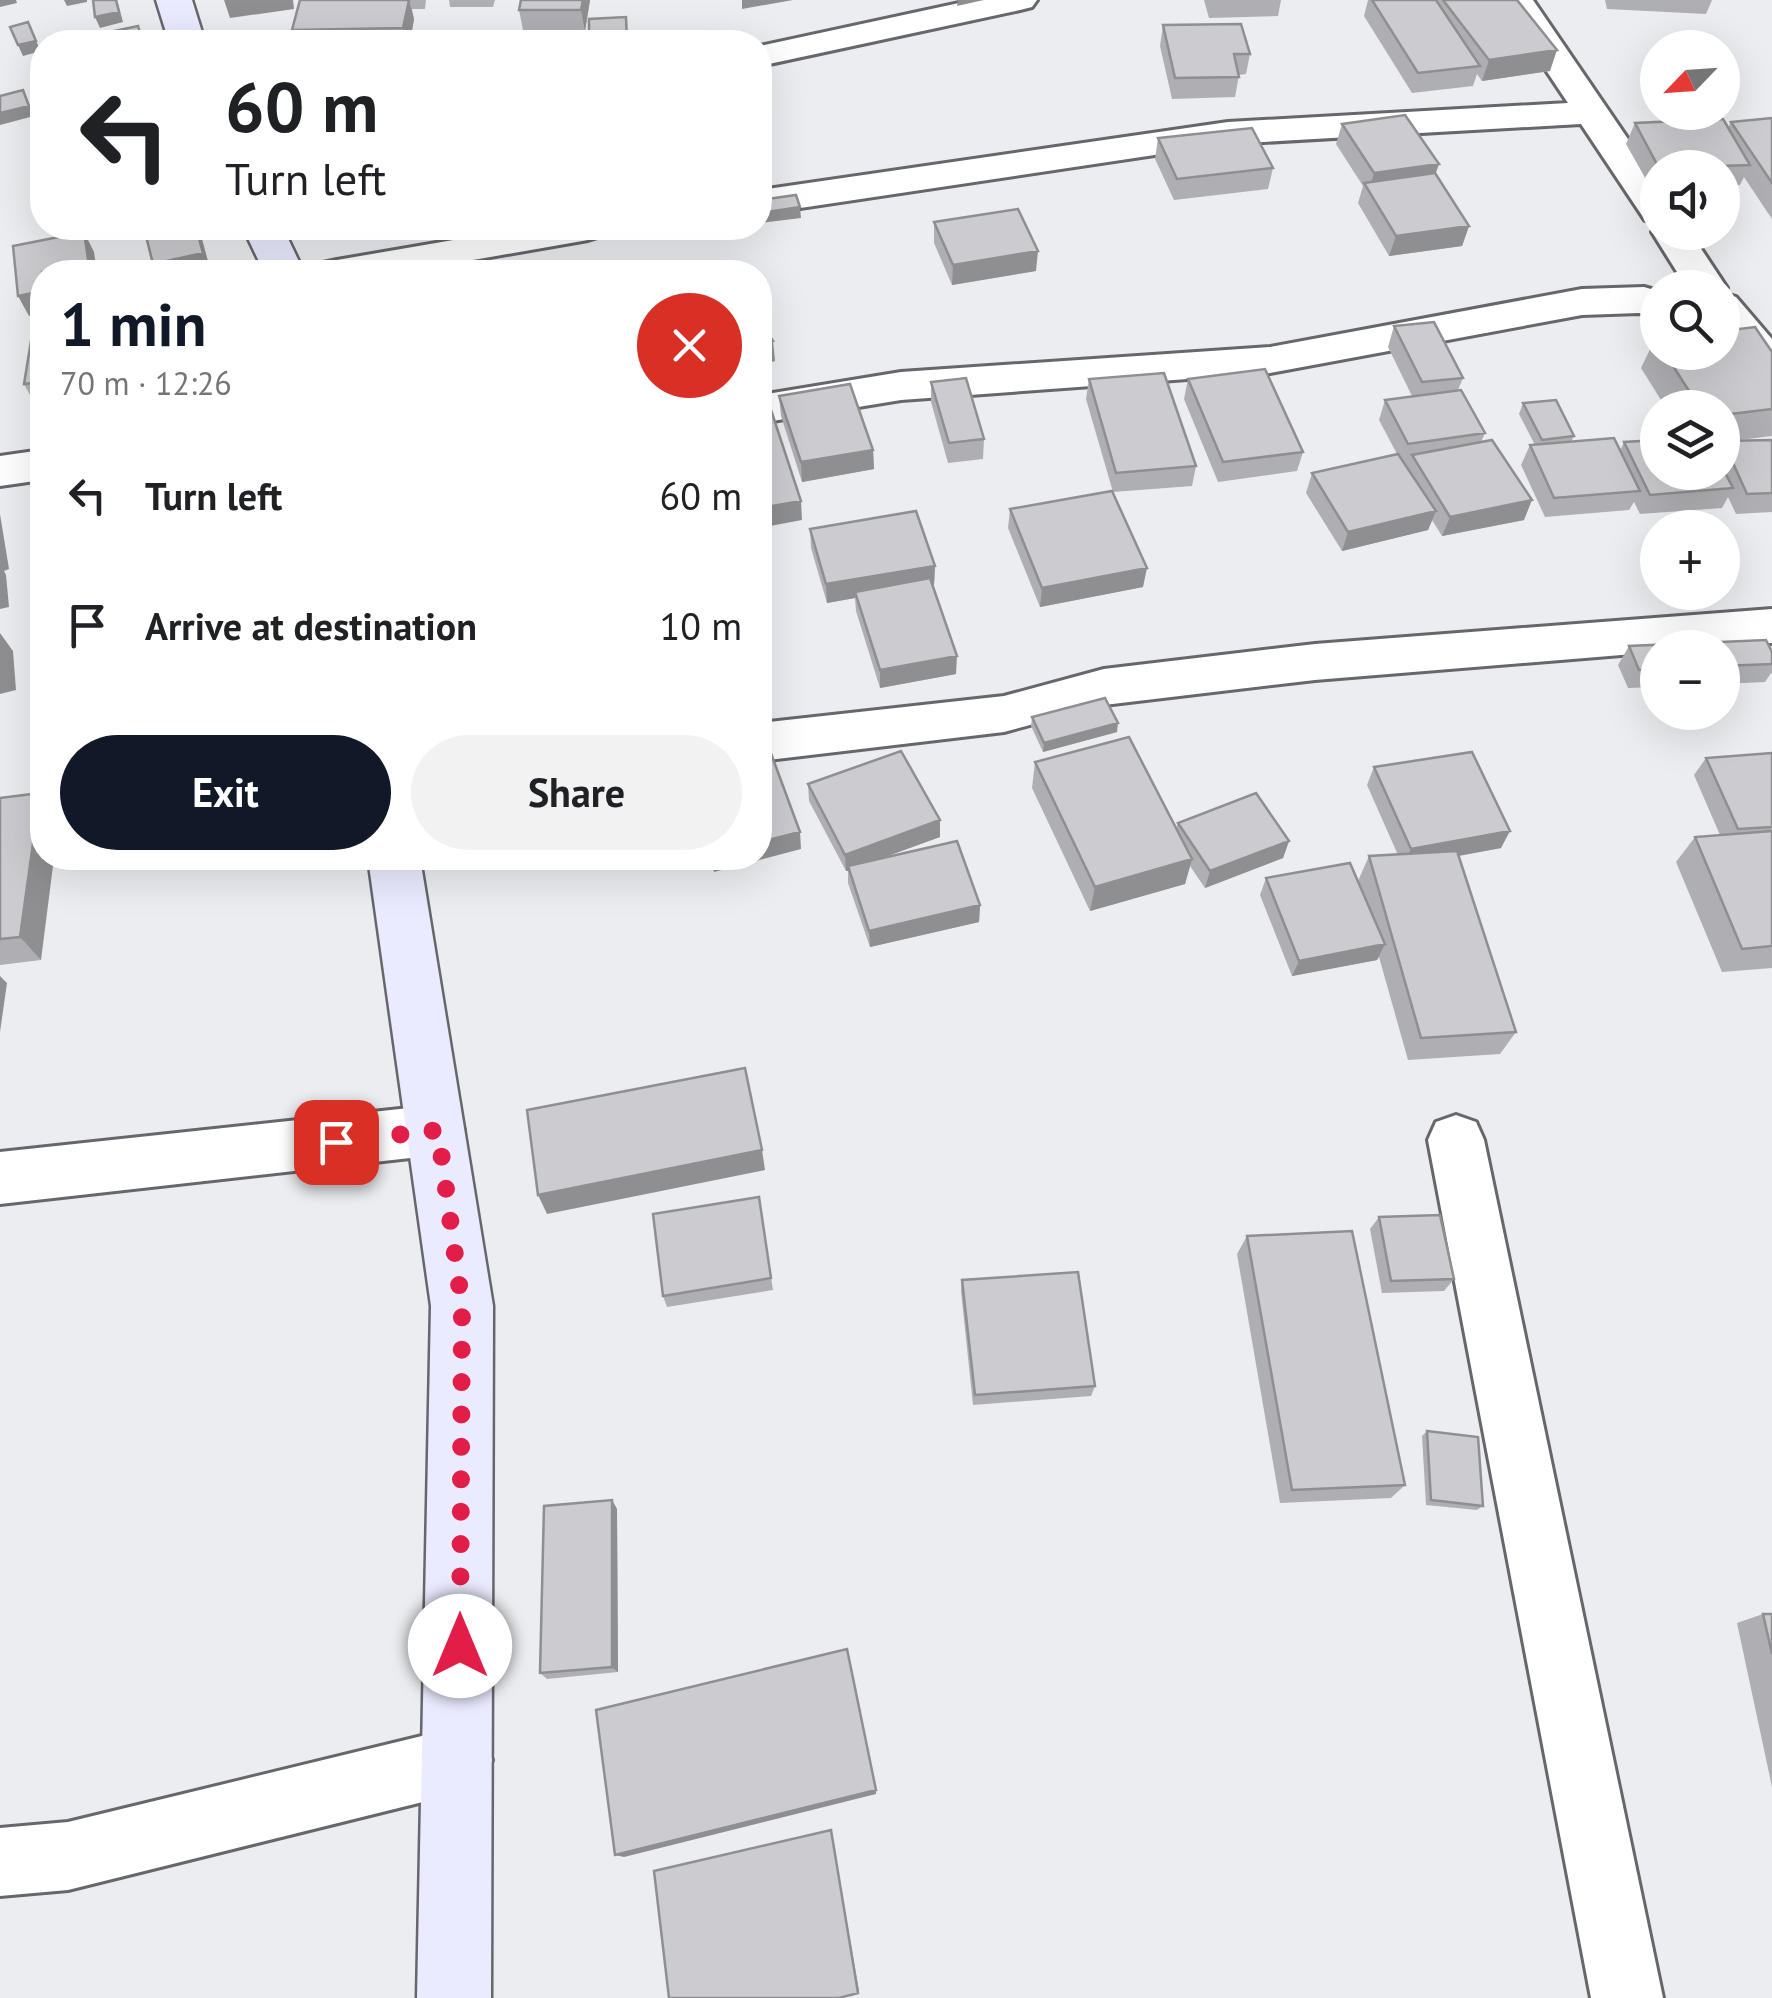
<!DOCTYPE html>
<html lang="en">
<head>
<meta charset="utf-8">
<style>
  :root { --surface:#fff; --page:#f2f2f2; --text:#202124; --muted:#757577; --accent:#111827 }
  body { margin:0; font-family:"PT Sans",sans-serif; background:var(--page); color:var(--text); height:100vh; display:flex; flex-direction:column; font-size:38px; white-space:nowrap }
  * { box-sizing:border-box; margin:0 }
  p { font-size:32px; color:var(--muted) }
  .icon { flex:none; width:55px; height:55px; fill:none; stroke:currentColor; stroke-width:2; stroke-linecap:round; stroke-linejoin:round }
  .map { position:relative; flex:1; overflow:hidden }
  .drawer { position:absolute; left:30px; top:260px; width:742px; height:610px; display:flex; flex-direction:column; background:var(--surface); border-radius:40px; box-shadow:0 10px 40px #0002 }
  .drawer>* { flex:none }
  .top-card { position:absolute; left:30px; top:30px; width:742px; height:210px; border-radius:40px; box-shadow:0 10px 40px #0002; background:#fff; color:var(--text); overflow:hidden }
  .needle { width:65px; rotate:245deg }
  .buttons { position:absolute; left:1640px; top:30px; display:grid; gap:20px }
  .buttons a { display:grid; place-items:center; width:100px; height:100px; border-radius:50%; background:var(--surface); box-shadow:0 10px 40px #0002; font-size:50px }
  .pin { position:absolute; display:grid; place-items:center; width:85px; height:85px; color:#fff; margin:-42px; border-radius:20px; box-shadow:0 5px 15px #0006 }
  .me { position:absolute; width:110px; margin:-55px; rotate:0deg; stroke-linejoin:round; filter:drop-shadow(0 0 8px #0008) }
  .turn { display:flex; align-items:center; gap:35px; height:210px; padding:0 30px; font-size:45px }
  .turn .icon { width:130px; height:130px; stroke-width:2.5 }
  .turn b { display:block; font-size:70px; line-height:85px }
  .round { display:grid; place-items:center; flex:none; width:105px; height:105px; border-radius:52px; background:var(--page) }
  .overview { display:flex; align-items:center; justify-content:space-between; height:170px; padding:0 30px }
  h1 { font-size:60px; font-weight:800; line-height:75px; color:var(--accent) }
  .button { display:flex; gap:20px; margin-top:auto; padding:20px 30px }
  .button a { flex:1; height:115px; border-radius:60px; background:var(--accent); color:#fff; font-size:40px; font-weight:800; line-height:115px; text-align:center }
  .button a+a { background:var(--page); color:var(--text) }
  ul { padding:0; list-style:none }
  li { display:flex; align-items:center; gap:30px; height:130px; padding:0 30px }
  li div { flex:1 }
  li b { display:block; font-size:38px }
  li em { font-style:normal }
  .map>svg:first-child { display:block }
  .lines { fill:none; stroke-linecap:round; stroke-linejoin:round }
  .street-casing { stroke:#67676b; stroke-width:6 }
  .secondary-casing { stroke:#67676b; stroke-width:5 }
  .street { fill:#fff; fill-rule:evenodd }
  .secondary { fill:#ebebff; fill-rule:evenodd }
  .wall { fill:#afafb3 }
  .shaded-wall { fill:#8f8f92 }
  .building { fill:#ccccd0; stroke:#8f8f92; stroke-width:2.5 }
  .route { stroke:#e11d48; stroke-width:18; stroke-dasharray:0 32.4 }
</style>
</head>
<body>
<div class="map">
<svg width="1772" height="1998" viewBox="0 0 1772 1998">
  <rect width="100%" height="100%" fill="#ecedf0"/>
  <g class="lines">
    <g class="street-casing">
      <path id="street" d="M973 0H1037L1032 7 1020 10 760 66V46Z
        M1499 0H1533L1658 183V224L1645 220 1581 124 1228 144 760 214V190L1228 122 1568 103Z
        M1658 224V232H1690L1727 288 1723 293 1736 297 1772 339V379L1758 375 1722 332V288H1687L1652 232Z
        M523 228H607L601 236 588 240 404 272H318L323 263 337 260Z
        M1644 287 1658 291V319L1639 313 1582 315 1270 373 901 400 760 423V395L901 372 1270 347 1582 289Z
        M42 450V480L0 486V456Z
        M1772 609V643L1658 648V652L1315 680 1104 705 1004 732 760 761V723L1004 696 1104 669 1315 644Z
        M437 1105 456 1112 464 1130 456 1148 437 1155 0 1204V1152Z
        M1456 1115 1476 1122 1484 1140 1663 1998H1591L1428 1140 1436 1122Z
        M459 1727 483 1736 492 1760 483 1784 459 1793 68 1890 0 1896V1828L68 1822Z"/>
    </g>
    <g class="secondary-casing">
      <path id="secondary" d="M156 0H192L205 42H169Z
        M243 228H283L304 272H264Z
        M368 858H420L493 1306 491 1998H417L431 1306Z"/>
    </g>
    <use href="#street" class="street"/>
    <use href="#secondary" class="secondary"/>
  </g>
  <path class="wall" d="M300 0H426L425 9H412L414 19 410 42H296L292 30Z
    M449 0H495L493 7H450Z
    M590 0 585 31 523 30 519 10Z
    M1204 0H1281L1278 16 1209 18Z
    M1368 0H1517L1550 71 1482 81 1477 74 1473 86 1412 93 1364 16Z
    M1605 0H1712L1706 14 1607 9Z
    M1163 25 1250 54 1246 74 1239 75 1235 97 1172 99 1160 46Z
    M1772 118V219L1744 177 1740 185 1722 186V168H1658V190H1652L1626 144 1635 123 1728 128 1731 122Z
    M1342 124 1435 174 1469 226 1462 246 1389 256 1358 203 1363 186 1336 144Z
    M1158 138 1273 168 1268 189 1174 200 1155 159Z
    M934 222 1036 271 952 285 934 243Z
    M1394 326 1463 378 1458 390 1485 433 1481 442 1524 520 1442 536 1432 520 1428 530 1342 551 1306 493 1312 473 1397 454 1379 420 1385 400 1412 396 1388 347Z
    M42 334V403L35 404 24 384Z
    M1658 338V352H1772V436L1731 441 1772 440V512L1736 514 1728 497 1722 508 1640 514 1634 502 1629 510 1545 517 1521 465 1530 445H1535L1519 414 1523 403 1574 436 1571 442 1620 451 1624 442 1722 472V408H1666L1641 368 1655 339Z
    M1089 379 1196 466 1192 486 1113 492 1086 399Z
    M1188 379 1303 452 1297 471 1218 482 1184 399Z
    M931 382 984 439 983 459 948 463 931 402Z
    M779 396 873 450 874 469 802 482 781 416Z
    M1010 509 1143 587 1040 607 1008 528Z
    M810 529 935 566 934 585H933L956 674 880 688 856 611 855 598 827 603 811 548Z
    M1766 640 1772 652V674L1771 673 1765 682 1722 684V648H1658V687L1628 688 1618 665 1629 646Z
    M1032 717 1117 732 1043 752 1031 726Z
    M1772 753V968L1722 972 1676 862 1695 837 1720 835 1694 775 1706 758Z
    M1035 762 1176 828 1178 823 1289 841 1283 858 1205 888 1190 866 1185 884 1090 911 1032 788Z
    M1374 767 1501 848 1459 856 1516 1032 1500 1054 1408 1060 1379 957 1377 960 1292 976 1260 895 1266 878 1358 881 1369 856 1398 855 1367 785Z
    M808 784 940 837 882 858 980 905 979 922 870 947 848 883V871H846L809 801Z
    M40 793 42 796 41 960 0 965V798Z
    M759 1197 773 1290 667 1307 663 1296Z
    M1379 1217 1454 1279 1444 1291 1382 1293 1370 1229Z
    M1247 1236 1405 1485 1391 1498 1280 1503 1237 1254Z
    M962 1280 1095 1386 1091 1396 973 1405 961 1291Z
    M1427 1431 1483 1506 1477 1510 1426 1505 1422 1436Z
    M612 1500 617 1509 618 1672 547 1679 540 1673Z
    M1763 1614H1772V1787L1737 1623Z"/>
  <path class="shaded-wall" d="M0 0H16L17 3 0 7Z
    M64 0H87V2L67 6Z
    M116 0H117L123 22 100 28 95 17Z
    M224 0H293L294 9 230 18Z
    M409 0 414 19 410 42H407L403 28Z
    M583 0H590L585 31 581 10Z
    M742 0H793L742 9Z
    M958 0H984L957 6Z
    M36 41 41 51 23 56 18 45Z
    M1557 50 1550 71 1482 81 1489 60Z
    M23 90 34 116 0 125V113Z
    M1439 164 1432 184 1369 191 1374 173Z
    M800 207 801 218 760 223V213Z
    M1469 226 1462 246 1389 256 1396 236Z
    M196 228H199L211 272H157L153 264Z
    M288 228H305L289 232Z
    M415 228H453L418 237Z
    M84 232 94 252 97 272H90Z
    M1038 251 1036 271 952 285 953 265Z
    M42 291V313L29 316 18 296Z
    M773 341 775 361 760 366V345Z
    M873 450 874 469 802 482 801 462Z
    M1532 500 1524 520 1442 536 1450 517Z
    M801 501 802 520 760 528V508Z
    M1436 511 1428 530 1342 551 1348 532Z
    M0 514 9 569 4 571 6 575 9 607 0 609Z
    M42 517V530L35 519Z
    M935 566 934 585 857 598 855 592V598L827 603 826 584Z
    M1147 568 1143 587 1040 607 1042 588Z
    M0 633 13 651 16 690 0 694Z
    M957 656 956 674 880 688V670Z
    M1118 723 1117 732 1043 752 1044 743Z
    M40 793 42 796V858H54L41 960 20 937Z
    M940 820V837L849 870 848 866V871H846L845 855Z
    M1510 831 1501 848 1402 866 1411 849Z
    M800 832 801 849 714 872 711 858H760V842Z
    M1289 841 1283 858 1205 888 1210 871Z
    M1192 859 1185 884 1090 911 1095 887Z
    M980 905 979 922 870 947 869 931Z
    M1385 944 1377 960 1292 976 1299 961Z
    M0 976 7 983 0 1032Z
    M762 1150 765 1170 547 1214 538 1195Z
    M612 1500 617 1509 618 1672 612 1667Z
    M876 1790V1794L624 1857 615 1855Z
    M831 1830 859 1991 858 1993Z"/>
  <path class="building" d="M93 0H116L119 12 95 17Z
    M300 0H409L403 28 292 30Z
    M521 0H583L581 10H519Z
    M1372 0H1436L1480 66 1418 73Z
    M1443 0H1517L1557 50 1489 60Z
    M626 17 627 42H589V19Z
    M28 22 36 41 18 45 10 27Z
    M1241 24 1250 54H1234L1239 77 1175 78 1163 25Z
    M138 26 143 42H98L96 35Z
    M23 90 29 106 0 113V96Z
    M1405 115 1439 164 1374 173 1342 124Z
    M1772 118V183L1731 122Z
    M1723 119 1750 165 1659 168 1635 123Z
    M1252 128 1273 168 1177 179 1158 138Z
    M1435 173 1469 226 1396 236 1364 183Z
    M796 195 800 207 760 213V200Z
    M1018 209 1038 251 953 265 934 222Z
    M144 228H196L203 253 153 264Z
    M84 232 90 272H42V291L18 296 13 246Z
    M353 262 357 272H314Z
    M727 269 730 272H713Z
    M760 320 773 341 760 345Z
    M1434 322 1463 378 1422 382 1394 326Z
    M1755 327 1772 352V409L1722 415V408H1700L1664 352H1722V331Z
    M42 334V382L24 384 32 335Z
    M1265 369 1303 452 1223 462 1188 379Z
    M1164 373 1196 466 1116 473 1089 379Z
    M966 378 984 439 949 443 931 382Z
    M850 384 873 450 801 462 779 396Z
    M1461 390 1485 433 1408 444 1385 400Z
    M1556 400 1574 436 1542 440 1523 403Z
    M771 410 801 501 760 508V412Z
    M1614 438 1640 491 1554 498 1530 445Z
    M1492 440 1532 500 1450 517 1412 455Z
    M1658 440V472H1722V467L1733 488 1650 495 1624 442Z
    M1772 440V493L1747 494 1723 441Z
    M1398 454 1436 511 1348 532 1312 473Z
    M42 456V517L35 519Z
    M1112 491 1147 568 1042 588 1010 509Z
    M916 511 935 566 826 584 810 529Z
    M930 578 957 656 880 670 855 592Z
    M1766 640 1772 652V664L1722 666V648H1658V669L1639 670 1629 646Z
    M1105 698 1118 723 1044 743 1032 717Z
    M1129 737 1192 859 1095 887 1035 762Z
    M769 748 800 832 760 842V751Z
    M901 751 940 820 845 855 808 784Z
    M1472 752 1510 831 1411 849 1374 767Z
    M1772 753V827L1738 829 1706 758Z
    M40 793 20 937 0 939V798Z
    M1256 793 1289 841 1210 871 1178 823Z
    M1772 831V946L1742 949 1695 837Z
    M957 841 980 905 869 931 848 866Z
    M1457 851 1516 1032 1421 1038 1369 856Z
    M1350 863 1385 944 1299 961 1266 878Z
    M745 1068 762 1150 538 1195 527 1110Z
    M759 1197 771 1278 663 1296 653 1214Z
    M1440 1215 1454 1279 1391 1281 1379 1217Z
    M1352 1231 1405 1485 1292 1490 1247 1236Z
    M1078 1272 1095 1386 975 1395 962 1280Z
    M1427 1431 1478 1437 1483 1506 1431 1500Z
    M612 1500V1667L540 1673 544 1506Z
    M1763 1614H1772V1654Z
    M847 1649 876 1790 615 1855 596 1710Z
    M831 1830 858 1993 839 1998H669L654 1871Z"/>
  <g class="lines">
    <path class="route" d="M336 1142 438 1130 462 1306 460 1646"/>
  </g>
</svg>
<div class="buttons">
<a><svg class="needle" viewBox="-14 -14 28 28"><path d="M0-13l5 13h-10z" fill="#e53935"/><path d="M0 13l5-13h-10z" fill="#757577"/></svg></a>
<a><svg class="icon" aria-label="sound" viewBox="0 0 24 24"><path d="M4 9h4l5-4v14l-5-4H4zM17 9q2 3 0 6"/></svg></a>
<a><svg class="icon" aria-label="search" viewBox="0 0 24 24"><circle cx="10" cy="10" r="6"/><path d="M15 15l6 6"/></svg></a>
<a><svg class="icon" aria-label="layers" viewBox="0 0 24 24"><path d="M12 4l9 5-9 5-9-5zM3 14l9 5 9-5"/></svg></a>
<a>+</a>
<a>−</a>
</div>
<div class="pin" style="left:336px;top:1142px;background:#d93025"><svg class="icon" aria-label="arrive" viewBox="0 0 24 24"><path d="M6 21V4h12l-3 4 3 4H6"/></svg></div>
<svg class="me" style="left:460px;top:1646px" viewBox="-20 -20 40 40"><circle r="19" fill="#fff"/><path d="M0-13L10 11 0 6-10 11z" fill="#e11d48"/></svg>
<div class="top-card">
<div class="turn"><svg class="icon" aria-label="left" viewBox="0 0 24 24"><path d="M17 20v-9H6M10 6l-5 5 5 5"/></svg><div><b>60 m</b>Turn left</div></div>
</div>
<section class="drawer">
<div class="overview"><div><h1>1 min</h1><p>70 m · 12:26</p></div><a class="round" style="background:#d93025;color:#fff"><svg class="icon" aria-label="close" viewBox="0 0 24 24"><path d="M6 6l12 12M18 6L6 18"/></svg></a></div>
<ul>
<li><svg class="icon" aria-label="left" viewBox="0 0 24 24"><path d="M17 20v-9H6M10 6l-5 5 5 5"/></svg><div><b>Turn left</b></div><em>60 m</em></li>
<li><svg class="icon" aria-label="arrive" viewBox="0 0 24 24"><path d="M6 21V4h12l-3 4 3 4H6"/></svg><div><b>Arrive at destination</b></div><em>10 m</em></li>
</ul>
<div class="button"><a>Exit</a><a>Share</a></div>
</section>
</div>
</body>
</html>
